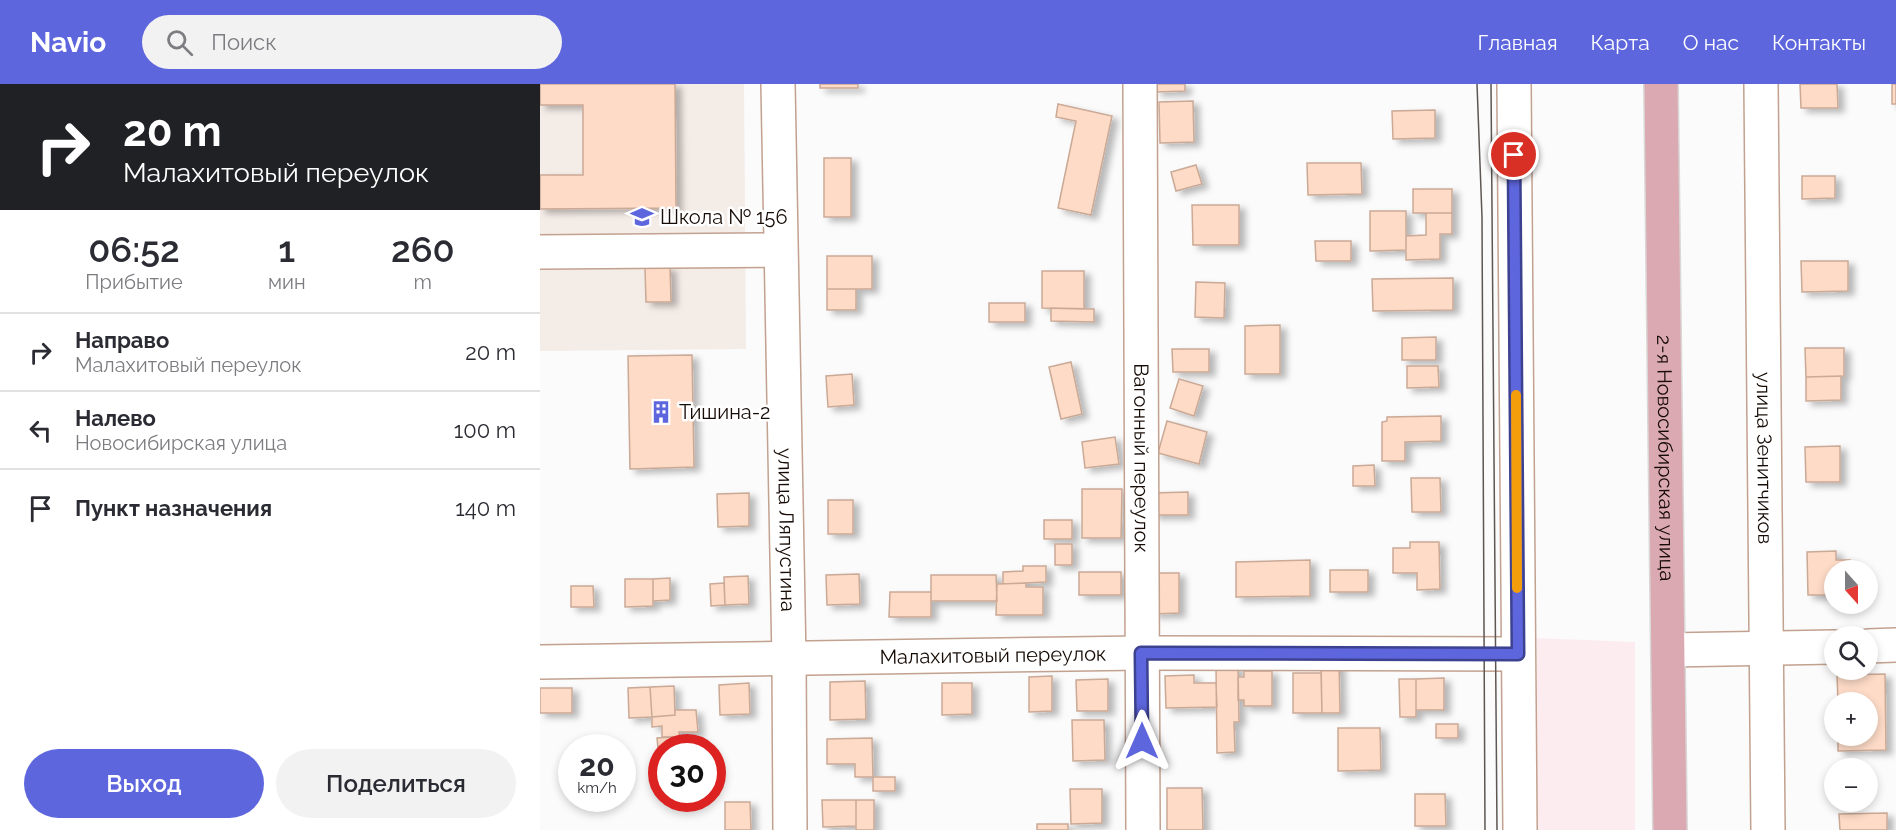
<!DOCTYPE html>
<html lang="ru">
<head>
<meta charset="utf-8">
<style>
  :root { --surface:#fff; --page:#f2f2f3; --text:#2b2b33; --muted:#7c7c81; --line:#e1e1e2; --accent:#5e66de }
  body { margin:0; font-family:Raleway,sans-serif; background:var(--page); color:var(--text); height:100vh; display:flex; flex-direction:column; font-size:22px; white-space:nowrap }
  * { box-sizing:border-box; margin:0 }
  p { font-size:20px; color:var(--muted) }
  .icon { flex:none; width:33px; height:33px; fill:none; stroke:currentColor; stroke-width:2; stroke-linecap:round; stroke-linejoin:round }
  .map { position:relative; flex:1; overflow:hidden }
  .details { display:flex; flex-direction:column; background:var(--surface); width:540px }
  .details>* { flex:none }
  .guide { background:#202124; color:#fff; overflow:hidden }
  .needle { width:39px; rotate:159deg }
  .tools { position:absolute; left:1284px; top:476px; display:grid; gap:12px }
  .tools a { display:grid; place-items:center; width:54px; height:54px; border-radius:50%; background:var(--surface); box-shadow:0 3px 9px #0003; font-size:30px }
  .speed { position:absolute; left:18px; top:650px; display:flex; gap:12px; font-size:30px; font-weight:700; text-align:center }
  .speed>* { display:grid; place-content:center; width:78px; height:78px; border-radius:50%; background:var(--surface); box-shadow:0 3px 9px #0003; line-height:1 }
  .speed small { font-size:15px; font-weight:400 }
  .speed .limit { border:9px solid #d22; background:#fff; color:#111 }
  .pin { position:absolute; display:grid; place-items:center; width:51px; height:51px; color:#fff; margin:-26px; border:3px solid #fff; border-radius:50%; box-shadow:0 2px 6px #0007 }
  .me { position:absolute; width:66px; margin:-33px; rotate:0deg; stroke-linejoin:round; filter:drop-shadow(0 0 4px #0008) }
  .turn { display:flex; align-items:center; gap:21px; height:126px; padding:0 24px; font-size:27px }
  .turn .icon { width:78px; height:78px; stroke-width:2.5 }
  .turn b { display:block; font-size:42px; line-height:51px }
  .eta { display:flex; justify-content:space-evenly; align-items:center; height:102px; text-align:center }
  .eta b { font-size:36px; font-weight:600; line-height:42px }
  .cta { display:flex; gap:12px; margin-top:auto; padding:12px 24px }
  .cta a { flex:1; height:69px; border-radius:36px; background:var(--accent); color:#fff; font-size:24px; font-weight:600; line-height:69px; text-align:center }
  .cta a+a { background:var(--page); color:var(--text) }
  ul { padding:0; list-style:none }
  li { display:flex; align-items:center; gap:18px; height:78px; padding:0 24px; border-top:2px solid var(--line) }
  li div { flex:1 }
  li b { display:block; font-size:22px }
  li em { font-style:normal }
  header { display:flex; align-items:center; gap:36px; box-sizing:border-box; height:84px; padding:0 30px; background:var(--accent); color:#fff }
  header strong { font-size:28px }
  nav { display:flex; gap:33px; margin-inline-start:auto; font-size:21px }
  .search { width:420px; height:54px; background:var(--page); display:flex; align-items:center; gap:15px; box-sizing:border-box; padding:0 21px; border-radius:33px; color:var(--muted); font-size:22px }
  main { display:flex; flex:1; min-height:0 }
  .map>svg:first-child { display:block }
  .industrial { fill:#fdecef }
  .built { fill:#f4ece7 }
  .building { fill:#fddbc7; stroke:#caa996; stroke-width:1.5; filter:url(#shadow) }
  .lines { fill:none; stroke-linecap:round; stroke-linejoin:round }
  .minor-casing { stroke:#c2a18f; stroke-width:36 }
  .major-casing { stroke:#dad8d7; stroke-width:36 }
  .minor { stroke:#fff; stroke-width:33 }
  .major { stroke:#dba9b2; stroke-width:33 }
  .tram { stroke:#5d5652; stroke-width:1.5 }
  .route-casing { stroke:#3d4290; stroke-width:15 }
  .route { stroke:#5e66de; stroke-width:10 }
  .slow { stroke:#f59e0b; stroke-width:10 }
  .labels { text-anchor:middle; dominant-baseline:central; stroke-width:5; stroke-linejoin:round; paint-order:stroke }
  .poi-label { font-size:20px; fill:#160b05; stroke:#fff; text-anchor:start }
  .street-label { font-size:20px; fill:#160b05; stroke:#fff }
</style>
</head>
<body>
<header>
<strong>Navio</strong>
<div class="search"><svg class="icon" aria-label="search" viewBox="0 0 24 24"><circle cx="10" cy="10" r="6"/><path d="M15 15l6 6"/></svg>Поиск</div>
<nav><a>Главная</a><a>Карта</a><a>О нас</a><a>Контакты</a></nav>
</header>
<main>
<section class="details">
<div class="guide">
<div class="turn"><svg class="icon" aria-label="right" viewBox="0 0 24 24"><path d="M7 20v-9h11M14 6l5 5-5 5"/></svg><div><b>20 m</b>Малахитовый переулок</div></div>
</div>
<div class="eta">
<div><b>06:52</b><p>Прибытие</p></div>
<div><b>1</b><p>мин</p></div>
<div><b>260</b><p>m</p></div>
</div>
<ul>
<li><svg class="icon" aria-label="right" viewBox="0 0 24 24"><path d="M7 20v-9h11M14 6l5 5-5 5"/></svg><div><b>Направо</b><p>Малахитовый переулок</p></div><em>20 m</em></li>
<li><svg class="icon" aria-label="left" viewBox="0 0 24 24"><path d="M17 20v-9H6M10 6l-5 5 5 5"/></svg><div><b>Налево</b><p>Новосибирская улица</p></div><em>100 m</em></li>
<li><svg class="icon" aria-label="arrive" viewBox="0 0 24 24"><path d="M6 21V4h12l-3 4 3 4H6"/></svg><div><b>Пункт назначения</b></div><em>140 m</em></li>
</ul>
<div class="cta"><a>Выход</a><a>Поделиться</a></div>
</section>
<div class="map">
<svg width="1356" height="746" viewBox="0 0 1356 746">
  <defs>
    <filter id="shadow"><feDropShadow dx="6" dy="4" stdDeviation="3" flood-color="#0004"/></filter>
  </defs>
  <rect width="100%" height="100%" fill="#fbfbfb"/>
  <path class="industrial" d="M997 554 1095 558V746H997Z"/>
  <path class="built" d="M0 0H204L206 265 0 267Z"/>
  <path class="building" d="M0 0H135L136 124 0 125V91H43V21H0Z
    M280 0H318V4H280Z
    M616 0H645V7L616 8Z
    M1260 0H1297L1298 24H1261Z
    M1352 0H1356V20H1352Z
    M653 17 654 58 620 59 619 18Z
    M518 20 572 32 551 131 518 124 536 37 516 33Z
    M895 26V54L853 55 852 27Z
    M284 74H311V133H284Z
    M767 79H821L822 110 768 111Z
    M656 81 662 100 636 107 631 88Z
    M1262 92H1295V114L1262 115Z
    M873 105H912V129H873Z
    M652 121H699V161H653Z
    M830 127H866V166L830 167Z
    M886 129H912V150H900V175L866 176V152L886 151Z
    M775 157H811V177H776Z
    M287 172H332V205H287Z
    M1261 177H1308V207L1262 208Z
    M130 183 131 218H106L105 184Z
    M502 187H544V225L502 224Z
    M913 194V226L833 227 832 195Z
    M656 198 685 199 684 234 655 233Z
    M287 205H316V226H287Z
    M449 219H485V238H449Z
    M511 224 554 225V238L511 237Z
    M740 241V290H705V242Z
    M896 253V276H862V254Z
    M1265 264H1304V292L1266 293Z
    M632 265H669V288H633Z
    M152 271 154 383 90 385 88 272Z
    M531 278 542 330 521 335 509 283Z
    M867 282H898L899 303 867 304Z
    M312 290 314 321 288 323 286 292Z
    M1301 292V316L1266 317V293Z
    M639 295 663 302 654 332 630 324Z
    M901 332V357L865 358V377H842V338L847 337V333Z
    M627 337 667 348 659 380 618 369Z
    M575 353 579 380 545 384 542 358Z
    M1300 362V398H1266L1265 363Z
    M834 381 835 402H813V382Z
    M871 394H900L901 428H872Z
    M542 405H582L581 454H542Z
    M648 408V431H613V409Z
    M209 409V442L178 443 177 410Z
    M288 416H313V450H288Z
    M504 436H532V455H504Z
    M870 458H899L900 505 877 506V489H853V464H870Z
    M515 460H532V481H515Z
    M1296 467V476H1310V486H1294V511H1268L1267 468Z
    M770 476V512L696 513V478Z
    M483 482H506V498L463 500V488L483 487Z
    M790 486H828V508H790Z
    M539 488H581V511H539Z
    M613 489H639V529L613 530Z
    M319 490 320 520 287 521 286 491Z
    M391 491H456L457 517H391Z
    M208 492 209 520 185 521 184 493Z
    M130 494V516L113 517V495Z
    M85 495H113V522L85 523Z
    M184 499 185 521 171 522 170 500Z
    M486 499V503H503V531H456L457 500Z
    M31 502H53L54 523H31Z
    M350 508H391V533H349Z
    M781 579H799L800 629H782Z
    M676 582H698L699 638H694L695 668 677 669Z
    M704 587H732V622H704V616H698V593H704Z
    M753 589H781L782 629H753Z
    M1345 590 1346 666 1298 667V651H1328V618H1298L1297 591Z
    M654 591V599H676L677 623 626 624 625 592Z
    M512 592V627L489 628V593Z
    M904 594V626H876V595Z
    M568 595V627H537L536 596Z
    M859 595H876V633H860Z
    M325 597 326 635 290 636V598Z
    M209 599 210 630 180 631 179 601Z
    M402 599H432V630L402 631Z
    M134 602 135 631 112 633 110 603Z
    M110 603 112 633 89 634 88 604Z
    M0 604H32V629H0Z
    M135 626H156L158 648H139L140 653H122V642L112 643V633L135 631Z
    M532 636H564L565 676 533 677Z
    M896 640H918V654H896Z
    M798 644H840L841 686 798 687Z
    M143 652 144 663 118 664 117 654Z
    M332 654 333 693H315V680H287V655Z
    M333 693H355V707H333Z
    M627 704H662L663 746H627Z
    M530 705H562V739L531 740Z
    M875 710H905L906 742H875Z
    M282 716H316V742L283 743Z
    M316 716H334V746H316Z
    M185 718H210L211 746H185Z
    M1347 729V746H1300L1299 730Z
    M497 740H528V746H497Z"/>
  <g class="lines">
    <g class="minor-casing">
      <g id="minor">
        <path id="s1" d="M238 0 249 576 250 746"/>
        <path id="s2" d="M600 0 603 746"/>
        <path d="M974 0 980 746"/>
        <path id="s3" d="M1221 0 1228 746"/>
        <path d="M0 168 239 166"/>
        <path d="M1328 562 1356 561"/>
        <path d="M1129 566 1294 563"/>
        <path id="s4" d="M0 578 601 569 978 570"/>
      </g>
    </g>
    <g class="major-casing">
      <g id="major">
        <path id="s5" d="M1121 0 1130 746"/>
      </g>
    </g>
    <use href="#minor" class="minor"/>
    <use href="#major" class="major"/>
    <path class="tram" d="M937 0 942 133 945 746
      M951 0 957 746"/>
  </g>
  <g class="lines">
    <g class="route-casing">
      <path id="route" d="M602 657 601 569 978 570 974 71"/>
    </g>
    <use href="#route" class="route"/>
    <path class="slow" d="M976 311 977 504"/>
  </g>
  <defs>
    <g id="school-bare" transform="scale(1.8)"><path d="M0-5L7-2L0 1L-7-2ZM-4 1L0 2.5L4 1V4Q0 6-4 4Z" fill="#5e66de" stroke="#fff" stroke-width="2.5" paint-order="stroke"/></g>
    <g id="building-bare" transform="scale(1.8)"><path d="M-4-6H4V6H1V3H-1V6H-4ZM-2.5-4.3h1.7v1.8h-1.7ZM.8-4.3h1.7v1.8H.8ZM-2.5-1h1.7V.8h-1.7ZM.8-1h1.7V.8H.8Z" fill="#5e66de" stroke="#fff" stroke-width="2.5" paint-order="stroke"/></g>
  </defs>
  <g fill-rule="evenodd">
    <use href="#school-bare" x="102" y="133"/>
    <use href="#building-bare" x="121" y="328"/>
  </g>
  <g class="labels">
    <g class="poi-label">
      <text x="120" y="133">Школа № 156</text>
      <text x="139" y="328">Тишина-2</text>
    </g>
    <g class="street-label">
      <text stroke="none"><textPath href="#s2" startOffset="374">Вагонный переулок</textPath></text>
      <text stroke="none"><textPath href="#s5" startOffset="374">2-я Новосибирская улица</textPath></text>
      <text stroke="none"><textPath href="#s3" startOffset="374">улица Зенитчиков</textPath></text>
      <text stroke="none"><textPath href="#s1" startOffset="446">улица Ляпустина</textPath></text>
      <text stroke="none"><textPath href="#s4" startOffset="453">Малахитовый переулок</textPath></text>
    </g>
  </g>
</svg>
<div class="tools">
<a><svg class="needle" viewBox="-14 -14 28 28"><path d="M0-13l5 13h-10z" fill="#e53935"/><path d="M0 13l5-13h-10z" fill="#7c7c81"/></svg></a>
<a><svg class="icon" aria-label="search" viewBox="0 0 24 24"><circle cx="10" cy="10" r="6"/><path d="M15 15l6 6"/></svg></a>
<a>+</a>
<a>−</a>
</div>
<div class="speed"><div>20<small>km/h</small></div><div class="limit">30</div></div>
<div class="pin" style="left:974px;top:71px;background:#d93025"><svg class="icon" aria-label="arrive" viewBox="0 0 24 24"><path d="M6 21V4h12l-3 4 3 4H6"/></svg></div>
<svg class="me" style="left:602px;top:657px" viewBox="-20 -20 40 40"><path d="M0-17L14 15 0 8-14 15z" fill="#5e66de" stroke="#fff" stroke-width="4"/></svg>
</div>
</main>
</body>
</html>
